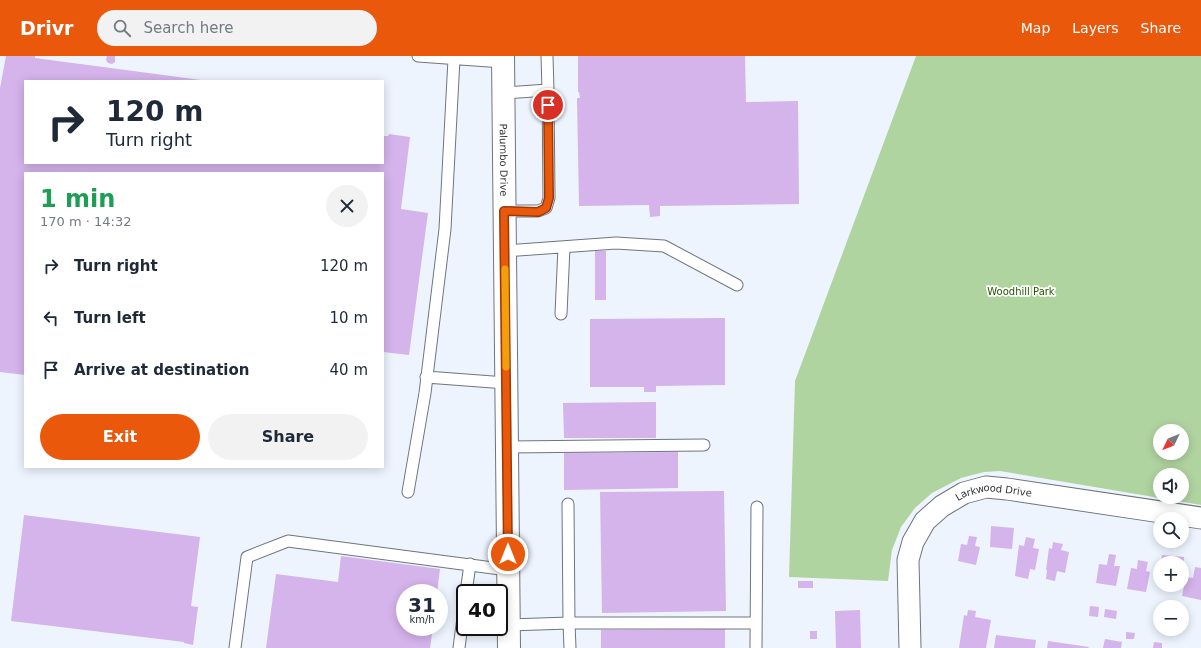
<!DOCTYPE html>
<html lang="en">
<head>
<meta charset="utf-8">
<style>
  :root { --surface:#fff; --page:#f2f2f3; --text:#1f2937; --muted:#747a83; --accent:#ea580c }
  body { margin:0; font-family:"DejaVu Sans",sans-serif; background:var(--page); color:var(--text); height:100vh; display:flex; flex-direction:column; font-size:15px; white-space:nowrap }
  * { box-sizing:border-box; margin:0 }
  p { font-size:13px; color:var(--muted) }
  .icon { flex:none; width:22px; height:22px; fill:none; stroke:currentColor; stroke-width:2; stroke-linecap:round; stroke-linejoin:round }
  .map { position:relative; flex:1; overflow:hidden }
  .side { position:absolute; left:24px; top:116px; width:360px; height:296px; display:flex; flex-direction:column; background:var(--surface); border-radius:0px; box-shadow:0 2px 10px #0003 }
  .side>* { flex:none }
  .hud { position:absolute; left:24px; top:24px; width:360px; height:84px; border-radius:0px; box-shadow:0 2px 10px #0003; background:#fff; color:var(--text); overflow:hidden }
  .needle { width:26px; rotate:227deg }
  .buttons { position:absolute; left:1153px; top:368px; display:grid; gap:8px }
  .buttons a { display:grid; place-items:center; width:36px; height:36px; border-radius:50%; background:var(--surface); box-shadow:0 2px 10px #0003; font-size:20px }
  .speed { position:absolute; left:396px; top:528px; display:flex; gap:8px; font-size:20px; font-weight:700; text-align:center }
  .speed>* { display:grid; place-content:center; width:52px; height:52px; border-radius:50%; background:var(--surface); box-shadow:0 2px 10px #0003; line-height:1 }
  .speed small { font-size:10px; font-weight:400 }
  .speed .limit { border:2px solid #111; border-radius:6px; background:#fff; color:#111 }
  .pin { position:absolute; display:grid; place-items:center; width:34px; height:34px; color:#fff; margin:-17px; border:2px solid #fff; border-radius:50%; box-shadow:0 1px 4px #0007 }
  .me { position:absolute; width:44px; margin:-22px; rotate:0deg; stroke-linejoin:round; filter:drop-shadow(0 0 3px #0008) }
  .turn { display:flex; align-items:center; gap:14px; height:84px; padding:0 16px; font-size:18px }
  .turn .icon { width:52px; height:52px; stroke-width:2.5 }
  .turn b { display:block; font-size:28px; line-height:34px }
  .round { display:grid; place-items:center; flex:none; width:42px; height:42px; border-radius:21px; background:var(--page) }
  .summary { display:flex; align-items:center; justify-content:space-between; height:68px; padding:0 16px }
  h1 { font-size:24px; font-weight:800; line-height:30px; color:#1e9e55 }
  .button { display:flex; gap:8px; margin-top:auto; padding:8px 16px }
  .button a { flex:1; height:46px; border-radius:24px; background:var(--accent); color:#fff; font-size:16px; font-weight:800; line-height:46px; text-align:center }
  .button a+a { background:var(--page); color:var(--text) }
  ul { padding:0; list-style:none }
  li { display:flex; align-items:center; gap:12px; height:52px; padding:0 16px }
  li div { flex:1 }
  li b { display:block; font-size:15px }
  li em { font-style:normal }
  header { display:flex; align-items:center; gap:24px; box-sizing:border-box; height:56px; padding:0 20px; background:var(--accent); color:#fff }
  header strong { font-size:19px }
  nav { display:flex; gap:22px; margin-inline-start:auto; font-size:14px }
  .search { width:280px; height:36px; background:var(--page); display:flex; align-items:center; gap:10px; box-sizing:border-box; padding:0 14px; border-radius:22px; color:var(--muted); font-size:15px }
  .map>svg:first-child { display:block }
  .green { fill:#b0d4a0; fill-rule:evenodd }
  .building { fill:#d5b3eb }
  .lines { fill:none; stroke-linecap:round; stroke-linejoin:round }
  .lane-casing { stroke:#6e757e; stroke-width:13 }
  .street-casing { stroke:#6e757e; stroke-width:23 }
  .secondary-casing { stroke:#6e757e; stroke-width:24 }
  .lane { stroke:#fff; stroke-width:11 }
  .street { stroke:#fff; stroke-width:21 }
  .secondary { stroke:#fff; stroke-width:22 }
  .route-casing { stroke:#983908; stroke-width:10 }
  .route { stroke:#ea580c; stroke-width:7 }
  .slow { stroke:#f59e0b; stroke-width:7 }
  .labels { text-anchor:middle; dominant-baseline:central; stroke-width:3.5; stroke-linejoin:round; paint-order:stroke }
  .street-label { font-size:10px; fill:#34373b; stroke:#fff }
  .park-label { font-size:10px; fill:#275402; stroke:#fff }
</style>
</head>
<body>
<header>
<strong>Drivr</strong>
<div class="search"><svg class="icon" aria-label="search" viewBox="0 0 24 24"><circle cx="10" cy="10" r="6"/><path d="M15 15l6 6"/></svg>Search here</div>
<nav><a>Map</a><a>Layers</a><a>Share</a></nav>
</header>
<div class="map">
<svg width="1201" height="592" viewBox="0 0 1201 592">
  <rect width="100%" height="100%" fill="#edf4fe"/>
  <path class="green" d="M916 0H1201V449L1000 415 984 416 961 422 932 437 915 452 901 471 892 494 888 525 789 521 795 325ZM1160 375H1182V397H1160ZM1160 419H1182V441H1160Z"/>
  <path class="building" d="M6 0H35V2L201 24 25 25V107H383V80H388L389 78 410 81 401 153 428 157 409 299 383 296V117H25V319L0 316V32Z
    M107 0H115V6L112 8 108 7 106 4Z
    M578 0H745L746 46 798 45 799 148 660 150V160L650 161 649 149 579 150 577 42H580L579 36H578Z
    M595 195H606V244H595Z
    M725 262V329L656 330V336H644V331H590V263Z
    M656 346V382H564L563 347Z
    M678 396V432L564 434V397Z
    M724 435 726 555 602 557 600 436Z
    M24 459 200 481 191 550 198 551 193 589 184 587V586L11 565Z
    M991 470 1014 472 1012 493 990 491Z
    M969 480 977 481 975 490 980 491 976 509 958 505 961 488 967 489Z
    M1026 481 1035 483 1033 492 1039 493 1035 514 1030 513 1028 523 1015 520 1019 489 1024 490Z
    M1053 486 1063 488 1061 494 1069 496 1065 517 1057 515 1055 525 1046 523 1047 514H1046L1049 492 1052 493Z
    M1109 498 1116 499 1114 510H1120L1116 530 1096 527 1099 508 1107 509Z
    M1162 499 1184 501 1183 512 1182 507H1161Z
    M341 500 440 513 437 537H405V571H433L430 592H266L276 518 338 526Z
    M1138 504 1148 506 1146 515 1150 516 1146 536 1127 533 1131 512 1137 513Z
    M1195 511 1201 512V544L1182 540 1186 521 1193 522Z
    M798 525H813V532H798Z
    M1090 550 1099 551 1098 561 1089 560Z
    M1105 553 1117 555 1116 563 1104 561Z
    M860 554 861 592H836L835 555Z
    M968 554 976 555 975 561 991 564 986 592H959L964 559 967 560Z
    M725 573V592H601V574Z
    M1162 573H1176L1175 578 1162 576Z
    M810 575H817V583H810Z
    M1126 576 1135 577 1134 583H1126Z
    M996 579 1036 584 1035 592H994Z
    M1105 583 1122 586 1121 592H1103Z
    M1048 585 1089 591 1088 592H1047Z
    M1154 586 1162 587V592H1153Z"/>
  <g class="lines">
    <g class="lane-casing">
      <path id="lane" d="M418 0 503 6
        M503 37 548 34 547 0
        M504 155H538L546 152 549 142 548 34
        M505 195 616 187 664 190 737 229
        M561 258 564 191
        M426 321 506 327
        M507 391 704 389
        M408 436 425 337 445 173 454 3
        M466 537 470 508
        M509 569 569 567 568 448
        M235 592 247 501 288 485 508 514
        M459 592 465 546
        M570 592 569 567H756
        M756 592 757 451"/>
    </g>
    <g class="street-casing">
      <g id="street">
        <path id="s1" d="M910 592 908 504 913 486 925 465 942 450 964 437 986 431 1007 433 1201 462"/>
      </g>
    </g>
    <g class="secondary-casing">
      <g id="secondary">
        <path id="s2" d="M503 0 509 592"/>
      </g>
    </g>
    <use href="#lane" class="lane"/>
    <use href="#street" class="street"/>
    <use href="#secondary" class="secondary"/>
  </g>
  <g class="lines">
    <g class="route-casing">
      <path id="route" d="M508 498 504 155 538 156 546 152 549 142 548 49"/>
    </g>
    <use href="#route" class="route"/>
    <path class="slow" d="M505 213 506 311"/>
  </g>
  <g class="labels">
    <g class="street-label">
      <text stroke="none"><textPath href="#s2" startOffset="104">Palumbo Drive</textPath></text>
      <text stroke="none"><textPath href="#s1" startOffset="209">Larkwood Drive</textPath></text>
    </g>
    <g class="park-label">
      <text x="1021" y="235">Woodhill Park</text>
    </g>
  </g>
</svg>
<div class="buttons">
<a><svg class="needle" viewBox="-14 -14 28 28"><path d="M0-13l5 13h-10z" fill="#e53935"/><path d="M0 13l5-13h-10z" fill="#747a83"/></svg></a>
<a><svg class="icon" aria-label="sound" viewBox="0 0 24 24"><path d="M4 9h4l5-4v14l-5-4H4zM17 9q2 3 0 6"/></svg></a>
<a><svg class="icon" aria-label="search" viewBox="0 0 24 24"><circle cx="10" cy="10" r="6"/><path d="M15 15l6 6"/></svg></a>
<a>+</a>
<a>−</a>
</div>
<div class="speed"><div>31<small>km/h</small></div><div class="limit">40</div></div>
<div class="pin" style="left:548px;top:49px;background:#d93025"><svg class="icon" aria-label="arrive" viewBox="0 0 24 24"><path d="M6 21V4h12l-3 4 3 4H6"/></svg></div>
<svg class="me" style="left:508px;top:498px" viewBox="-20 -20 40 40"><circle r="17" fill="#ea580c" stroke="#fff" stroke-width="3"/><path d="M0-11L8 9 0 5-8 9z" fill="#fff"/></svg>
<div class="hud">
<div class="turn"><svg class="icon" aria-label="right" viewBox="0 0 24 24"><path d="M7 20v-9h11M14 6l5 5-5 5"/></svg><div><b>120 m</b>Turn right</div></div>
</div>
<section class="side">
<div class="summary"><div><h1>1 min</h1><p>170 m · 14:32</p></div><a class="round"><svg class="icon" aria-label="close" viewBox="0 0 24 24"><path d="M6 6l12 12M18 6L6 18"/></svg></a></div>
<ul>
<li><svg class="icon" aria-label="right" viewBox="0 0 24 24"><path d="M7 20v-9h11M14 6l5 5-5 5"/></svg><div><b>Turn right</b></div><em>120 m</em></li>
<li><svg class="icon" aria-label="left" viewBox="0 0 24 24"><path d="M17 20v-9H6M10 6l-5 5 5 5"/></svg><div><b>Turn left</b></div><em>10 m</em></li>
<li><svg class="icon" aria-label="arrive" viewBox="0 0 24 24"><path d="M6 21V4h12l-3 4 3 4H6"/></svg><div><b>Arrive at destination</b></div><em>40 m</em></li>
</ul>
<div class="button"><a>Exit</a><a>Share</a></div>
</section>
</div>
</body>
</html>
